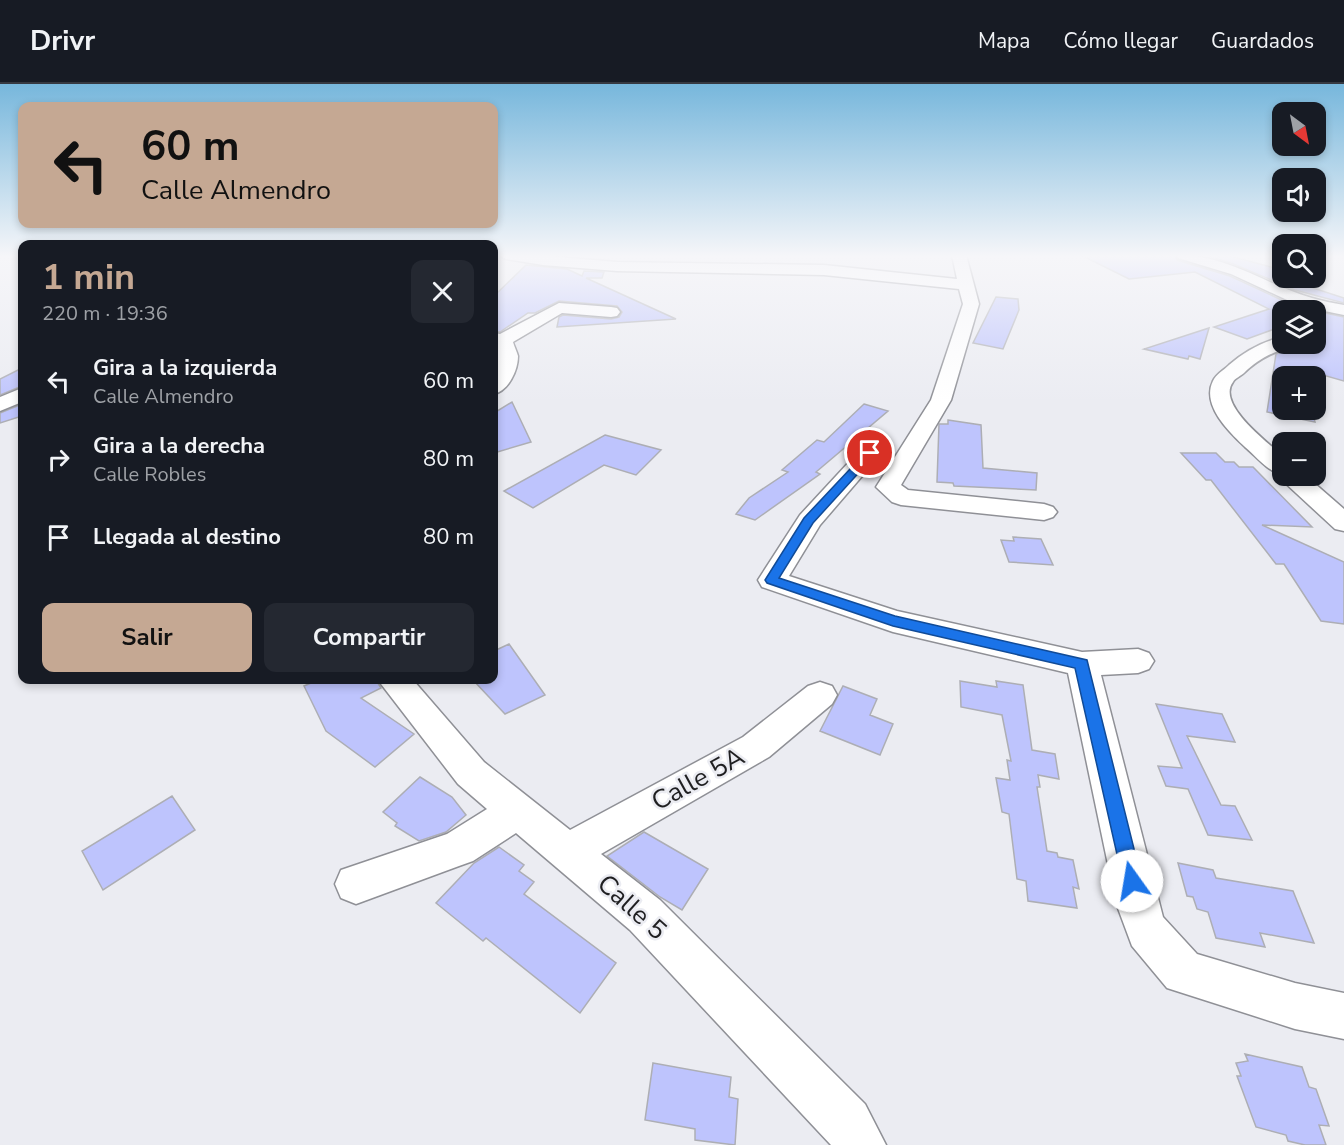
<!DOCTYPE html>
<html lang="es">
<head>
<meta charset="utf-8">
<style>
  :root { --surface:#171b24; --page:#242831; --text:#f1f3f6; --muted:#9ea1a6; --line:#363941; --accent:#c5a893 }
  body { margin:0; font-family:"Nunito Sans",sans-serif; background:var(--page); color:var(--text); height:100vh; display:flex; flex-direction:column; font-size:22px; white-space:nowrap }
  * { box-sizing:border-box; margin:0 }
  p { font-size:20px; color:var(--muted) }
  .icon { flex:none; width:33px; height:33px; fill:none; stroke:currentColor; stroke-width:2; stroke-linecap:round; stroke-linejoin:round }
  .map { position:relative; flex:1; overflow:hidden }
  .side { position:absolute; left:18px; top:156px; width:480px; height:444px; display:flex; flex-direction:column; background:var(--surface); border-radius:12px; box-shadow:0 3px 9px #0003 }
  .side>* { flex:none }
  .banner { position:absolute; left:18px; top:18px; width:480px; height:126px; border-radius:12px; box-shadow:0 3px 9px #0003; background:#c5a893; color:#111; overflow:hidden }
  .needle { width:39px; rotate:148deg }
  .tools { position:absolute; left:1272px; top:18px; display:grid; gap:12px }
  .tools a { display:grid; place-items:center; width:54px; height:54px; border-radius:12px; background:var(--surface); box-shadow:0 3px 9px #0003; font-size:30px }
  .pin { position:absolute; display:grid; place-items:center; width:51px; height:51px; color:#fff; margin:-26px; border:3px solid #fff; border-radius:50%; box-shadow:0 2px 6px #0007 }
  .me { position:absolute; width:66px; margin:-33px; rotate:347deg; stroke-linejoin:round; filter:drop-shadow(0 0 4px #0008) }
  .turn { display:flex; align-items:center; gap:21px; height:126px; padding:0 24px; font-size:27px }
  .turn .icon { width:78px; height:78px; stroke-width:2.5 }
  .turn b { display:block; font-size:42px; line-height:51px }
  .round { display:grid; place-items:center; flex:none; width:63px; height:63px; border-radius:12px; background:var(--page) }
  .headline { display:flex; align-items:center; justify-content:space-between; height:102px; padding:0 24px }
  h1 { font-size:36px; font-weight:700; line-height:45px; color:var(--accent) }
  .primary-button { display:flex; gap:12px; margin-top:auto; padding:12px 24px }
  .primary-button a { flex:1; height:69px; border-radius:12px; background:var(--accent); color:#111; font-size:24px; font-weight:700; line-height:69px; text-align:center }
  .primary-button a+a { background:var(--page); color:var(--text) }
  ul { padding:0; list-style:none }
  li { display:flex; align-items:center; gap:18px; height:78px; padding:0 24px }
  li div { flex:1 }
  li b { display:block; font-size:22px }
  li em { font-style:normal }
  header { display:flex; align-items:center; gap:36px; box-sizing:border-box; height:84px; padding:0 30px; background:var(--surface); border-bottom:2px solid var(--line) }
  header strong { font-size:28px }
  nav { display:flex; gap:33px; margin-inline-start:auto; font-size:21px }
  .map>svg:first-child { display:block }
  .building { fill:#bec4fd; stroke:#adaeb4; stroke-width:1.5 }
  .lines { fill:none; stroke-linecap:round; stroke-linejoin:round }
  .minor-casing { stroke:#8f9096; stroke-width:3 }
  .minor { fill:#fff; fill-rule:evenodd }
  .route { fill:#1a73e8; stroke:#114b97; stroke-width:1.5 }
  .labels { text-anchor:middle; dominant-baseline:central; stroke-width:5; stroke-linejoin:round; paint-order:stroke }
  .near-street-label { font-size:26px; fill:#1f1f21; stroke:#ebecf2 }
</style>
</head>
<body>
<header>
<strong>Drivr</strong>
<nav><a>Mapa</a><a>Cómo llegar</a><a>Guardados</a></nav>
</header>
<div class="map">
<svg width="1344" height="1061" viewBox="0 0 1344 1061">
  <rect width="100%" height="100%" fill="#ebecf2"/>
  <path class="building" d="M1081 171H1174L1177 176 1230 192 1299 224 1311 226H1282V251L1279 252 1280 243 1247 255 1214 243 1269 225 1195 188 1129 195Z
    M1210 171H1226L1282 186V194L1344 214V219L1295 206 1231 179 1208 172Z
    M526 181 567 185 582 192 584 187 604 188 602 194H586L676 235 557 243 559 233 563 231 611 235 619 233 622 228 617 222 559 217 535 229H528L500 248 494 247V212Z
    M996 213 1018 215 1019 226 1003 265 973 259Z
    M1316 227 1344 233V297L1302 285 1304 292H1282V326H1312L1315 338 1267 328 1276 270 1290 265 1293 260H1316Z
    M1209 244 1200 275 1189 272 1188 275 1144 265Z
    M22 284V302L0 311V295Z
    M512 318 531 358 494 369V329Z
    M22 320V332L0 339V329Z
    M864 320 888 327 816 388 820 390 755 436 736 430 749 414 788 388 782 386 817 356 824 358Z
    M948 336 981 341 983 384 1037 389 1036 406 954 402 953 399 937 398 939 340H948Z
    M605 351 661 366 636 391 604 381 533 424 504 407Z
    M1181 369H1216L1225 378H1234L1239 383H1253L1312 443 1262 441 1344 478V540L1321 537 1284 480H1276L1211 396H1206Z
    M1013 453 1041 455 1053 481 1009 478 1001 456 1014 457Z
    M509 560 545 611 505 630 473 596H494V567Z
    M318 596H376L381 604 361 614 414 650 375 683 326 647 304 602Z
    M960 597 997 603 996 597 1023 601 1032 666 1055 670 1059 695 1038 691 1040 703H1037L1047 767 1057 769 1058 773 1073 776 1079 805 1073 803 1077 824 1028 817 1026 797 1017 795 1009 730 1002 728 996 694 1010 696 1007 676 1011 677 1002 631 961 623Z
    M843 602 877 615 870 631 893 640 880 671 820 647Z
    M1156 620 1222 630 1235 658 1187 652 1221 721 1235 722 1252 756 1208 751 1188 705 1166 702 1158 682 1182 684Z
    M420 693 452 713 466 731 446 748 419 757 395 742 397 739 383 728Z
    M172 712 195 746 103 806 82 767Z
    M644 748 708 785 682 826 660 813 607 772Z
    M499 763 524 781 519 787 534 798 524 810 616 879 580 929 486 854 483 857 436 819 474 779Z
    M1178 779 1213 786 1216 794 1293 807 1314 859 1260 849 1265 863 1216 854 1208 828 1197 825 1193 813 1187 812Z
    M1245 970 1302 983 1309 1003 1316 1005 1329 1042 1319 1041 1326 1061H1305L1288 1057 1286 1051 1256 1043 1237 992H1241L1236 979 1248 977Z
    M653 979 731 993 729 1013 738 1015 735 1061 695 1056V1045L645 1036Z"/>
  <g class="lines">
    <g class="minor-casing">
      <path id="minor" d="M499 171H535L617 178 824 181 957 195 952 171H966L979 220 951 316 901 401 908 406 1044 420 1053 423 1057 428 1053 433 1044 436 901 421 892 418 876 403 931 316 963 220 959 205 824 191 617 187 543 181 506 175Z
        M1176 171C1230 171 1263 200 1312 214 1322 217 1333 219 1344 221V231L1300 222 1231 190 1178 174Z
        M559 219 611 223 617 224 620 228 617 232 611 233 562 229 513 258C514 262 517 268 518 272 518 287 508 307 494 310V287L498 272 494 259V249L500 250Z
        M1282 253V260H1291L1289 263C1271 269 1257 276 1244 289 1241 292 1235 294 1233 298 1216 320 1268 359 1282 371V392H1306L1344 425V447L1335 445 1283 397 1280 392 1281 390C1267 387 1256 372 1245 363 1229 348 1201 321 1213 297 1216 290 1224 286 1229 281 1245 267 1262 258 1282 253Z
        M22 304V318L0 327V313Z
        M870 362 878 364 882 369 820 441 789 492 897 527 1082 568 1138 565 1149 569 1154 577 1149 585 1138 589 1101 591 1163 833 1197 870 1295 899 1344 909V955L1295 945 1167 904 1132 862 1116 819 1068 589 893 548 762 503 758 496 800 431 862 364Z
        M378 596H413L484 678 570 746 743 653 808 602 820 598 832 602 837 611 832 620 769 673 601 770 660 816 865 1020 886 1061H831L630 846 516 749 473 777 459 782 356 820 341 814 335 800 341 786 447 750 487 725 458 700Z"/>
    </g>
    <use href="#minor" class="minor"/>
  </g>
  <linearGradient id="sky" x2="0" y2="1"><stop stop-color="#77b7dc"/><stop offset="0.54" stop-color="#f6f6f9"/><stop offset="1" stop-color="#f6f6f9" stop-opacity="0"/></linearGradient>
  <rect width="1344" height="319" fill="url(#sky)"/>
  <path class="route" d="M870 366 876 369 874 372 813 439 779 494 895 532 1087 576 1142 797 1139 803 1132 806 1126 803 1123 797 1075 584 893 542 767 499 765 496 804 434 867 367Z"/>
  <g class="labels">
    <g class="near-street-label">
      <text transform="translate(698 695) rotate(-29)">Calle 5A</text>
      <text transform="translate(632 823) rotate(42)">Calle 5</text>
    </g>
  </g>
</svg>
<div class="tools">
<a><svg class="needle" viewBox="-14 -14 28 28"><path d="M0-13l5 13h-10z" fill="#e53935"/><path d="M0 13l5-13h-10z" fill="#9ea1a6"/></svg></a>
<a><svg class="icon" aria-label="sound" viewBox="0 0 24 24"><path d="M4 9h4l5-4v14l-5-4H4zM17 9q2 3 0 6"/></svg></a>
<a><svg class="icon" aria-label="search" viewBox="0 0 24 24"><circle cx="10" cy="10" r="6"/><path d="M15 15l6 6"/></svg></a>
<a><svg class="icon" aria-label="layers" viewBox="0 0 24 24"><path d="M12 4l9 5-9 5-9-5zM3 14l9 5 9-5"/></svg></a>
<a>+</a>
<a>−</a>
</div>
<div class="pin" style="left:870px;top:369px;background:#d93025"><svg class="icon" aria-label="arrive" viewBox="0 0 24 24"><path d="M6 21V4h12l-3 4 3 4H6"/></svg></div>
<svg class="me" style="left:1132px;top:797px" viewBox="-20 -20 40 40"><circle r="19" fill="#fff"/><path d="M0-13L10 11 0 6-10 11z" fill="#1a73e8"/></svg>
<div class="banner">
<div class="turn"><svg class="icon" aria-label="left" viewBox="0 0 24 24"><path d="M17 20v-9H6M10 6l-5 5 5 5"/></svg><div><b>60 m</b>Calle Almendro</div></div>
</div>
<section class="side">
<div class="headline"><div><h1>1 min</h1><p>220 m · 19:36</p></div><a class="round"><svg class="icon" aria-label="close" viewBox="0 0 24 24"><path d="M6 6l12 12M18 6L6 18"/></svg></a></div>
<ul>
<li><svg class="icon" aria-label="left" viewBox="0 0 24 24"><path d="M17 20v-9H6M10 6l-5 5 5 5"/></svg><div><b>Gira a la izquierda</b><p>Calle Almendro</p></div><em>60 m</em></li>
<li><svg class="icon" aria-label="right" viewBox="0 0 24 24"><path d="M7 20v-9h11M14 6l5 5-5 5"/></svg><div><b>Gira a la derecha</b><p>Calle Robles</p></div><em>80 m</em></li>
<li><svg class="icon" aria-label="arrive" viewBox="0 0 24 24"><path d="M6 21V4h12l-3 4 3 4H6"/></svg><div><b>Llegada al destino</b></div><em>80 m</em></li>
</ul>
<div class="primary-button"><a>Salir</a><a>Compartir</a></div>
</section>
</div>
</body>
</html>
